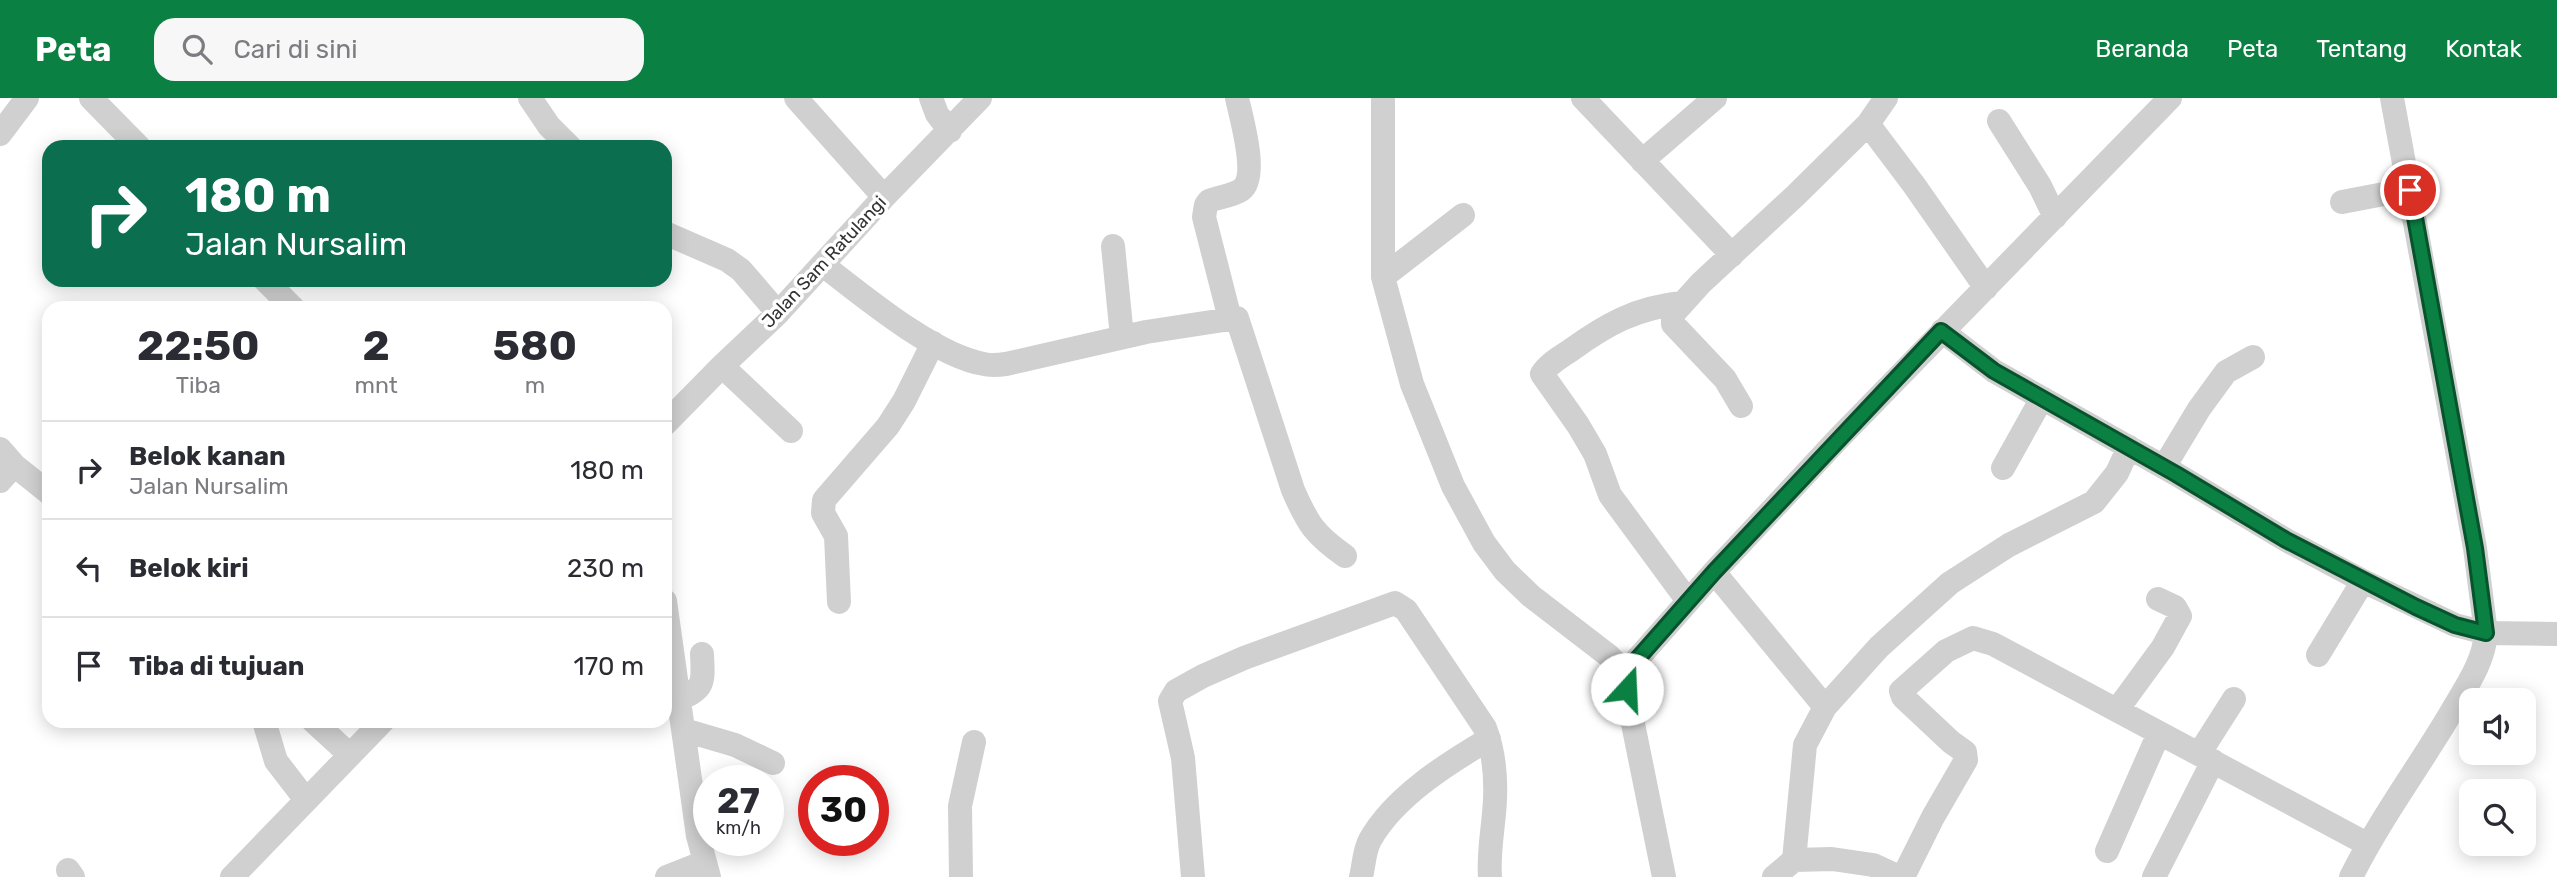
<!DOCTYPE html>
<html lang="id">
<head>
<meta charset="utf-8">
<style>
  :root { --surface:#fff; --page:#f7f7f7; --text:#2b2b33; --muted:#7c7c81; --line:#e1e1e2; --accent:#0b8043 }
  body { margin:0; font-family:Rubik,sans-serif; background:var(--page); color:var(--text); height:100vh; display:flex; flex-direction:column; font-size:26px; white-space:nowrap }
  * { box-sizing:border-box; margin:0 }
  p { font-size:23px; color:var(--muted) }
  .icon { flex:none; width:38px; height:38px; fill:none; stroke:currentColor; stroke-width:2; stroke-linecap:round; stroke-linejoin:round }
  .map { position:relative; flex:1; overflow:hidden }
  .details { position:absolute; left:42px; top:203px; width:630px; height:427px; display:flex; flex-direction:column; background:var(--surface); border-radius:21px; box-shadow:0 4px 18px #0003 }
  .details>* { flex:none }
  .guide { position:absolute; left:42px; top:42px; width:630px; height:147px; border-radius:21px; box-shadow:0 4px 18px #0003; background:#0b6e4f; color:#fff; overflow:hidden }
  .controls { position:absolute; left:2459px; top:590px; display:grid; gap:14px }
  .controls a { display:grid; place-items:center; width:77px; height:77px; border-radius:14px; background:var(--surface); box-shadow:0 4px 18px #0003; font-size:35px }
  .speed { position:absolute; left:693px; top:667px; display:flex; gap:14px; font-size:35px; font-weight:700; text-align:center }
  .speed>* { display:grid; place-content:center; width:91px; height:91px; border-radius:50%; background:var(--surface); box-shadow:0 4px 18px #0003; line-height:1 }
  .speed small { font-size:18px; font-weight:400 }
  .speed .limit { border:10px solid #d22; background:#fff; color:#111 }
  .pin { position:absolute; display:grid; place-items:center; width:60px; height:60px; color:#fff; margin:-30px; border:4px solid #fff; border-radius:50%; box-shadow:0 2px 7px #0007 }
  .me { position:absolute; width:77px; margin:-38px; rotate:20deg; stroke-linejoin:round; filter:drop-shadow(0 0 5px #0008) }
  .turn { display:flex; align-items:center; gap:24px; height:147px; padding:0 28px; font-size:32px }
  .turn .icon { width:91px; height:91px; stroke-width:2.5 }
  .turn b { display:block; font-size:49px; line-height:60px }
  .eta { display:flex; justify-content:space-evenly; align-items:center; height:119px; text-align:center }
  .eta b { font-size:42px; font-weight:700; line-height:49px }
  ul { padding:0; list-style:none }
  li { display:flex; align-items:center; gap:21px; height:98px; padding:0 28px; border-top:2px solid var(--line) }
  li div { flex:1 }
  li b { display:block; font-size:26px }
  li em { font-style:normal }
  header { display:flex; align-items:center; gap:42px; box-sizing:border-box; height:98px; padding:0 35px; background:var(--accent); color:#fff }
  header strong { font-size:33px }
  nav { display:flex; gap:38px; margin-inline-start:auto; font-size:24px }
  .search { width:490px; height:63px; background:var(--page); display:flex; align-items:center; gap:18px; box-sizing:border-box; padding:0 24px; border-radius:21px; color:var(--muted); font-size:26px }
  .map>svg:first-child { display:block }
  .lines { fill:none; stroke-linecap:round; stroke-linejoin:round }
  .minor { stroke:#d0d0d0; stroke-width:24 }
  .route-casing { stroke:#07532c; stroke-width:18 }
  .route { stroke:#0b8043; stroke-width:12 }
  .labels { text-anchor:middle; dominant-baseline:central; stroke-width:7; stroke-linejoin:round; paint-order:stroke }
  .street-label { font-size:18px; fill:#333; stroke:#fff }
</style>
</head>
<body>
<header>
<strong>Peta</strong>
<div class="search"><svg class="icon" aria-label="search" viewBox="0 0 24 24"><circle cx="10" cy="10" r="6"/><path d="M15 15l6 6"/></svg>Cari di sini</div>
<nav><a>Beranda</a><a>Peta</a><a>Tentang</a><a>Kontak</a></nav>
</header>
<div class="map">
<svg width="2557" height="779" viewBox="0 0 2557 779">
  <rect width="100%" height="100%" fill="#fff"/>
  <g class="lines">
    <path class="minor" d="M91 0 139 49
      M530 0 549 28 570 49
      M796 0 884 99
      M931 0 937 16 950 33
      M1383 0V179L1412 286 1453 388 1484 445 1505 473 1531 498 1609 558 1625 575
      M1583 0 1732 157
      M1999 23 2040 88 2055 119
      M1868 26 1886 0
      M0 36 27 0
      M1642 63 1715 0
      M2342 104 2410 91
      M665 135 727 162 741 172 778 215
      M1113 148 1122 239
      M823 167C863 198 935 258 984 266 991 268 999 267 1006 266L1146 234 1237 220 1293 392C1308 426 1314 436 1345 458
      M1383 179 1463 117
      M265 182 293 210
      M1681 205C1636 210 1607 226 1571 252 1561 259 1548 266 1542 276L1578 327 1595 356 1610 397 1688 503
      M1230 221 1204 119 1206 107 1209 103C1218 99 1232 98 1241 92 1259 79 1241 19 1237 0
      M1942 233 1994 273 2176 376 2286 442 2363 483 2455 527 2486 535 2557 536
      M722 268 791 333
      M1741 308 1725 281 1673 226V216L1701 185 1795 98 1868 26 1914 87 1986 190
      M665 326 722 268 778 215 884 99 980 0
      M0 351 14 367 49 395
      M2164 369 2199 311 2226 274 2253 259
      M2003 370 2042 300
      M0 383 14 367
      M1714 474 1825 609
      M665 503 698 738 709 779
      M839 504 836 438 823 415 824 402 888 328 904 303 933 245
      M2318 557 2363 483
      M679 601C706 591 703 582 702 556
      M2117 612 2163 549 2180 518 2175 509 2158 501
      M264 623 276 663 306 702
      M313 623 350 657
      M684 632 735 647 773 665
      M2199 656 2234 601
      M2107 753 2159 635
      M1794 762 1805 647 1825 609 1879 549 1950 485 2009 447 2094 404 2117 375 2129 349
      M68 772 73 779
      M232 779 383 623
      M667 779 705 764
      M961 779 960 708 974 644
      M1193 779 1183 660 1170 603 1176 593 1203 578 1244 560 1395 505 1406 512 1485 630C1493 651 1496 678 1495 701 1494 728 1488 752 1490 779
      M1361 779C1364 767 1364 753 1370 742 1394 699 1448 665 1489 641
      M1664 779 1629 606 1625 575 1714 474 1839 340 2170 0
      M1774 779 1794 762 1832 761 1873 767 1899 779
      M1903 779 1933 719 1966 662 1965 654 1951 644 1903 599 1901 593 1946 553 1973 540 1993 546 2367 746
      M2154 779 2213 663
      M2351 779C2380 721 2419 669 2452 613 2466 589 2484 564 2486 535L2475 450 2392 0"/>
  </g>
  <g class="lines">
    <g class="route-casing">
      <path id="route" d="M1627 591 1625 575 1714 474 1941 233 1994 273 2176 376 2286 442 2416 509 2455 527 2486 535 2475 450 2410 92"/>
    </g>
    <use href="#route" class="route"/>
  </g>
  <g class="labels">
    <g class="street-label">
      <text transform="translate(824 164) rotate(-47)">Jalan Sam Ratulangi</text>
    </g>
  </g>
</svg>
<div class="controls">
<a><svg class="icon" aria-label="sound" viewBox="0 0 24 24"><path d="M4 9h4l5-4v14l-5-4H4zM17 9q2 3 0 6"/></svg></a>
<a><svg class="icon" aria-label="search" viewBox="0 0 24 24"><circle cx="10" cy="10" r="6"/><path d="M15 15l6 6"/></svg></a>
</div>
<div class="speed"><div>27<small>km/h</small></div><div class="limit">30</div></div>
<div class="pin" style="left:2410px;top:92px;background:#d93025"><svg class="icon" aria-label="arrive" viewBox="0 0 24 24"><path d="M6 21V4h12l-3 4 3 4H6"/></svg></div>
<svg class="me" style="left:1627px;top:591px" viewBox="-20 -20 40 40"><circle r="19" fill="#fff"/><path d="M0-13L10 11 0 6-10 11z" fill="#0b8043"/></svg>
<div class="guide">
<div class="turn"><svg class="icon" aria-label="right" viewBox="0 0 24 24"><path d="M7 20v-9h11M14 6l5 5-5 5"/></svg><div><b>180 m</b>Jalan Nursalim</div></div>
</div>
<section class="details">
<div class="eta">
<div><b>22:50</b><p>Tiba</p></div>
<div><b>2</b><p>mnt</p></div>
<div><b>580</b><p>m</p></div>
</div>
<ul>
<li><svg class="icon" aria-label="right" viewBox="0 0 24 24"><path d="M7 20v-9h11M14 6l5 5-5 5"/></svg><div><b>Belok kanan</b><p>Jalan Nursalim</p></div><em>180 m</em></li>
<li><svg class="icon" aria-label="left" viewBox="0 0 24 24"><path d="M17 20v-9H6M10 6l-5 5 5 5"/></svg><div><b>Belok kiri</b></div><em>230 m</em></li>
<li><svg class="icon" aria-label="arrive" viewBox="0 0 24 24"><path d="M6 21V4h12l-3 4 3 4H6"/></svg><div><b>Tiba di tujuan</b></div><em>170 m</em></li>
</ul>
</section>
</div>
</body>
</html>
